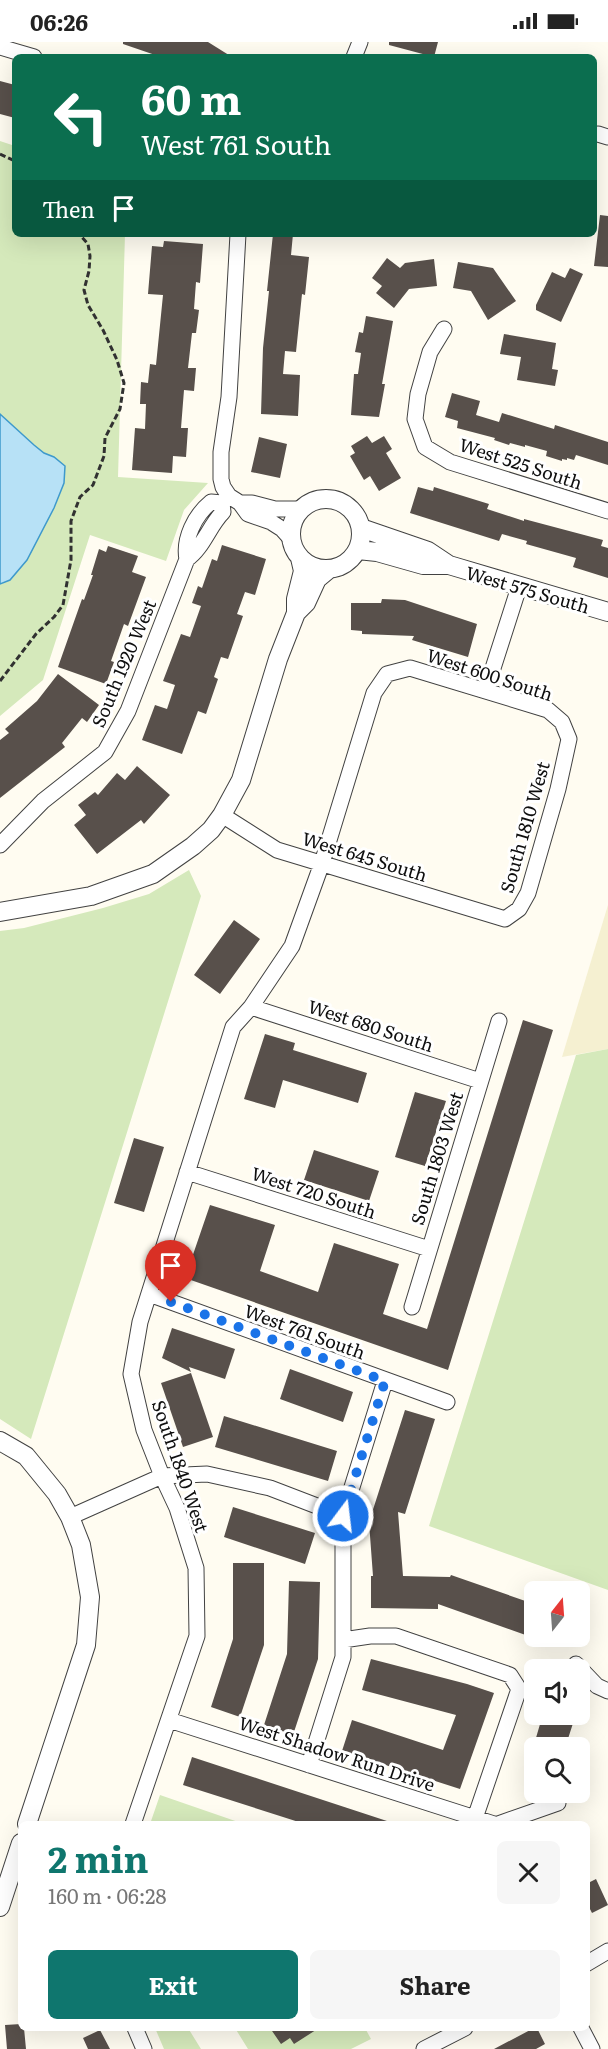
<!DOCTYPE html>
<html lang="en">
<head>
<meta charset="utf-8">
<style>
  :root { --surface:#fff; --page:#f6f6f6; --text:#222; --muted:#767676; --accent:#0f766e }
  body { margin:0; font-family:Literata,serif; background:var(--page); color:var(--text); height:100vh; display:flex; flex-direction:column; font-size:22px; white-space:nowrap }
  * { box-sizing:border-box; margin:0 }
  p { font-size:20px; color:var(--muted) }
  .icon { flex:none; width:33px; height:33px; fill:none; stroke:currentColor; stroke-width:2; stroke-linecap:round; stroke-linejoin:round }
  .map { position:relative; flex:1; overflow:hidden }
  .side { position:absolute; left:18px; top:1779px; width:572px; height:210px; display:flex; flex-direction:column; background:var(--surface); border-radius:9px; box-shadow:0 6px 24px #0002 }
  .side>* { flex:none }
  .hud { position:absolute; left:12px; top:12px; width:585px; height:183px; border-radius:9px; box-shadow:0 6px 24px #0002; background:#0b6e4f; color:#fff; overflow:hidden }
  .needle { width:39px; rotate:17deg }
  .controls { position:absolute; left:524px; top:1539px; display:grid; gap:12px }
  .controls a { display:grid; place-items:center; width:66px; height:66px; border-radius:9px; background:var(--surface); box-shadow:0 6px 24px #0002; font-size:30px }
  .pin { position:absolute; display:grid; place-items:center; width:51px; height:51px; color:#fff; margin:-62px -26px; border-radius:50% 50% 50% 0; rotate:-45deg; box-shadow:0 0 6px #0007 }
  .pin .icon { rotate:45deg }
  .me { position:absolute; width:66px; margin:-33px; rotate:15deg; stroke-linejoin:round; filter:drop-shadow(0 0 4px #0008) }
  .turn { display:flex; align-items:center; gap:21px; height:126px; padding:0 30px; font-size:27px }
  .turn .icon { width:78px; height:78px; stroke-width:2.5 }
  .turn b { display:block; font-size:42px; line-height:51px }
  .then { display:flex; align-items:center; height:57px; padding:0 30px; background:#0003; gap:12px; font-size:22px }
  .round { display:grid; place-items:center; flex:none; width:63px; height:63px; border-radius:9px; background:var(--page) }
  .head { display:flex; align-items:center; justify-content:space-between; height:102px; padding:0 30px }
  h1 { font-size:36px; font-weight:700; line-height:45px; color:var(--accent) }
  .primary-button { display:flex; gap:12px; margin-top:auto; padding:12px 30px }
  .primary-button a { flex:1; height:69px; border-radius:9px; background:var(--accent); color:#fff; font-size:24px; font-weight:700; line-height:69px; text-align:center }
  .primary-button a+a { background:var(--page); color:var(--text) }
  .status { display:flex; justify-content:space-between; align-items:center; height:42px; padding:0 30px; background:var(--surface); direction:ltr }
  .status svg { height:16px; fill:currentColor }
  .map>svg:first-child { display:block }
  .farmland { fill:#f5f0d1 }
  .green { fill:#d5e9bb }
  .water { fill:#b7e1f6; stroke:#3e99cc; stroke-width:1.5 }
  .building { fill:#58504b }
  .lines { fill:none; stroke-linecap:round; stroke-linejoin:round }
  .minor-casing { stroke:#424242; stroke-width:17 }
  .tertiary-casing { stroke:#424242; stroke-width:20 }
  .path { stroke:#313131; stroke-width:3; stroke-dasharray:6 3; stroke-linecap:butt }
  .minor { stroke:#fff; stroke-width:15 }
  .tertiary { stroke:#fff; stroke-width:18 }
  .route { stroke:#1a73e8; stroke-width:10; stroke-dasharray:0 18 }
  .labels { text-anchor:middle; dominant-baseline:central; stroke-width:6; stroke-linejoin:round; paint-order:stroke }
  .street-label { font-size:18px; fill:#0f0f0f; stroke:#fff }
</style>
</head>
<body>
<div class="status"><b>06:26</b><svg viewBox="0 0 49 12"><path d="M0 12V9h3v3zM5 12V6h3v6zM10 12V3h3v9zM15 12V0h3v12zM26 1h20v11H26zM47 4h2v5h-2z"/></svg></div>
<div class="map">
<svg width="608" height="2007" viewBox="0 0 608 2007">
  <rect width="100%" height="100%" fill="#fffcf1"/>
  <path class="farmland" d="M608 863V1007L562 1015Z"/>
  <path class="green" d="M0 99 15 104V192H125L118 435 208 441 184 468 166 519 90 493 43 638 0 674Z
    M189 828 201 854 31 1397 0 1377V889L24 886 103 866 149 852Z
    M608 1007V1548L429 1484 576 1013Z
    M160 1753 244 1782H150Z
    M155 1986H188L201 2007H164Z
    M235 1986H365L371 1997 351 2007H248Z"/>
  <path class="water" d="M0 372 34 403 44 411 54 415 65 424 64 441 54 466 27 518 10 538 0 542Z"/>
  <path class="building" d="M123 0H208L232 15H161L123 2Z
    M389 0H438L434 15 389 3Z
    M0 39 15 43V76L0 72Z
    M600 173 608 174V225L594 224Z
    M273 192H293L291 213 309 215 305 253 302 252 296 310 285 309 283 332 300 333 298 374 261 372 263 306 269 249H267Z
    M164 199 203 202 200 241 196 240 194 267 199 268 196 291H192L188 326H196L194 349 184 348 181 386H188L186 415 173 414 172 431 132 428 135 386 145 387 146 362H140L141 340 148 341 150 322 156 323 163 253 148 252 152 204 163 205Z
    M387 216 400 226 405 221 434 217 437 244 409 247 394 266 376 251 382 244 372 236Z
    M458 220 493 226 516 259 488 278 471 249 453 246Z
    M570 226 583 232 561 280 536 268V263L552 230 565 236Z
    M366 274 393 279 382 342H385L379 375 351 373 354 332H358L361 311 355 310 359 290 363 291Z
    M504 292 556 301 552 327 558 328 555 344 517 338 521 315 500 312Z
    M452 351 480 359 476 373 499 380 502 371 554 387 555 383 608 400V423L576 413 574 418 567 416V418L562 417V419L546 414 547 409 525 403V405L510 401 509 403 494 398 495 396 457 386 458 379 445 375Z
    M367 394 372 401 384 394 392 407 386 411 401 436 379 449 370 434 364 438 350 414 355 411 351 404Z
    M259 395 287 402 280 436 251 430Z
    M418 445 433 449 434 445 489 462 487 467 524 479V477L603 498 601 504 608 506V536L573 525 576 516 526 502 527 499 502 492 499 499 410 471Z
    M222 503 266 517 255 553 245 550 237 572 243 574 228 617 221 615 214 635 218 637 206 672 198 669 182 712 142 698 155 663 167 667 175 643 163 639 181 592 190 595 201 564 192 561 198 544 202 546 212 517 217 519Z
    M108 504 138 514 132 530 146 535 128 584 124 582 111 619 114 620 106 642 58 625 82 557 84 558 93 533H91L99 507 106 510Z
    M382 557 405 558 477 582 468 615 412 598 414 594 362 592V589L351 588V561H381Z
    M58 632 99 663 87 680 82 676 62 701 65 705 0 756V698L9 691 5 687 37 659Z
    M137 724 170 753 144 782 141 778 97 812 74 783 86 773 78 763 95 750 98 753 117 731 125 738Z
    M234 878 260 897 220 952 194 933Z
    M523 978 553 988 448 1328 185 1236 210 1163 275 1183 260 1229 318 1250 334 1201 399 1222 383 1272 427 1287Z
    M265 992 295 1001 293 1008 367 1031 358 1061 283 1038 275 1066 244 1057Z
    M415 1050 446 1059 425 1124 395 1115Z
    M134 1096 164 1105 144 1170 114 1161Z
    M314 1108 379 1129 369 1159 304 1138Z
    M172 1286 235 1307 225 1337 189 1325 191 1330 162 1316Z
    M290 1327 353 1350 343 1380 280 1357Z
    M191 1331 213 1395 183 1405 161 1341Z
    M405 1368 435 1377 405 1472 398 1470 403 1534 450 1535 451 1533 534 1562V1596L438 1562V1567L371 1566V1534H373L369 1480Z
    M224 1374 337 1409 328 1439 215 1405Z
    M233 1465 315 1491 305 1522 224 1495Z
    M233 1521H264V1603L240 1675 211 1665 233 1597Z
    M289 1539 320 1540 318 1617 293 1693 264 1683 287 1612Z
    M371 1617 467 1642 494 1651 460 1747 342 1709 352 1678 443 1708 456 1673 362 1648Z
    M543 1672H576L565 1706H533Z
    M192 1715 390 1780 389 1782H305L183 1743Z
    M596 1837 608 1863 592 1871 589 1865 586 1866V1842Z
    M21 1982V1986H24L26 2007H7L5 1983Z
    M270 1986H319L294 2002 290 1996 281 2002Z
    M534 1986H537L545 2002 536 2007H494Z
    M100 1988 110 2007H88L83 1996Z"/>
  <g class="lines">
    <g class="minor-casing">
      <path id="minor" d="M0 5 34 15
        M354 15 360 0
        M598 92 608 95
        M238 192 229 355 221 410V437L223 445 229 454 240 461 248 472 271 480 282 487 291 497
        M444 287 430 310 418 352 415 377 425 405 450 420 608 469
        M240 461H252L275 467H300
        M187 517C203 506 209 484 223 470L222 461
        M486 648 519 545
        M0 803 43 759 105 710 128 669 187 517C183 497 195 473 211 460L222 461 229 454
        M251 965 480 1039
        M187 1130 429 1207
        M149 1252 447 1360
        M412 1265 499 979
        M70 1475 162 1434 207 1432 270 1446 343 1474
        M343 1598 370 1594H396L510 1633 519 1647 475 1776
        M576 1622 597 1644 608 1649
        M169 1678 494 1782
        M309 1723 343 1615V1474L385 1339
        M133 1782 197 1594 196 1526 177 1466 162 1434 144 1388 131 1332 140 1280 233 985 251 965 292 904 322 821 374 651 387 632 410 626 548 668 562 680 569 697 558 747 528 851 519 867 505 877 277 808 222 773
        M498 1782 558 1761
        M586 1922 608 1909
        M135 1986 144 2007
        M581 1986 592 2007
        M424 2007 465 1986"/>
    </g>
    <g class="tertiary-casing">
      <path id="tertiary" d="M291 492a35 35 0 1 1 70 0a35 35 0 1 1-70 0Z
        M361 486 428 509 449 523
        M358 508 377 510 423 523H449L608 570
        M297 570 306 561 317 537 329 527
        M0 870 91 854 153 832 193 804 211 788 222 773 241 738 278 617 296 571V557L303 529 300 516
        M0 1399 26 1414 57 1452 70 1475 81 1503 90 1555 86 1603 27 1782
        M0 1865 21 1801"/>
    </g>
    <path class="path" d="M0 112 15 119
      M0 639 36 592 54 575 63 563 71 518V479L80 455 93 443 104 414 105 396 120 367 124 341 117 318 103 288 88 263 84 248 89 229 90 214 88 202 79 192"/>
    <use href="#minor" class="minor"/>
    <use href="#tertiary" class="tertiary"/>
  </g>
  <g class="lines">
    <path class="route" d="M171 1260 385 1339 343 1474"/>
  </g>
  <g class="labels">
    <g class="street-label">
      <text transform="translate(521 421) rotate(18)">West 525 South</text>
      <text transform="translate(528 547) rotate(16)">West 575 South</text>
      <text transform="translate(123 621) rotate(-67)">South 1920 West</text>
      <text transform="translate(490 632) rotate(18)">West 600 South</text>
      <text transform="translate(524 785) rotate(-74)">South 1810 West</text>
      <text transform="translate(365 814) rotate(17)">West 645 South</text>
      <text transform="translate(371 983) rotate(18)">West 680 South</text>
      <text transform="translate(436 1116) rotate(-73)">South 1803 West</text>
      <text transform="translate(314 1150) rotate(18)">West 720 South</text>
      <text transform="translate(305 1289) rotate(20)">West 761 South</text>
      <text transform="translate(181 1424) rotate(71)">South 1840 West</text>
      <text transform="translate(337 1711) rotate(18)">West Shadow Run Drive</text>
    </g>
  </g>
</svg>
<div class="controls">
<a><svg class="needle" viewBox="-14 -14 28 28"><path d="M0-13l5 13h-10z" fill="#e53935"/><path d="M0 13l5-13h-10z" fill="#767676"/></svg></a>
<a><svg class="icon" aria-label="sound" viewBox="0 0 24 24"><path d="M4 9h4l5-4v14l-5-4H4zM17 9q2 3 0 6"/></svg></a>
<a><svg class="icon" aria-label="search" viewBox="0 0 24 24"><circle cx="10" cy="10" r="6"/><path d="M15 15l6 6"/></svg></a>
</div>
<div class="pin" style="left:171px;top:1260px;background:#d93025"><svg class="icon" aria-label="arrive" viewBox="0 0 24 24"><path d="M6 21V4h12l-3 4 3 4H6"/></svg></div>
<svg class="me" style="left:343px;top:1474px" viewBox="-20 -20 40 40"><circle r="17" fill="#1a73e8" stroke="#fff" stroke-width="3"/><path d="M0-11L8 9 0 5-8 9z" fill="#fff"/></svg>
<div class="hud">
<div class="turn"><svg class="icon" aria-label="left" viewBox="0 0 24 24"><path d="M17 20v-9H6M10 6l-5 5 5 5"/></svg><div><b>60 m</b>West 761 South</div></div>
<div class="then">Then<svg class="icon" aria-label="arrive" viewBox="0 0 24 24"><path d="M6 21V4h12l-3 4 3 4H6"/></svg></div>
</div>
<section class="side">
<div class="head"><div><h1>2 min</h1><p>160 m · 06:28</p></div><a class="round"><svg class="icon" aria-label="close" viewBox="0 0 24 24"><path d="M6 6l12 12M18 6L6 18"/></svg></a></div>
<div class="primary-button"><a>Exit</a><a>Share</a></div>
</section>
</div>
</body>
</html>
